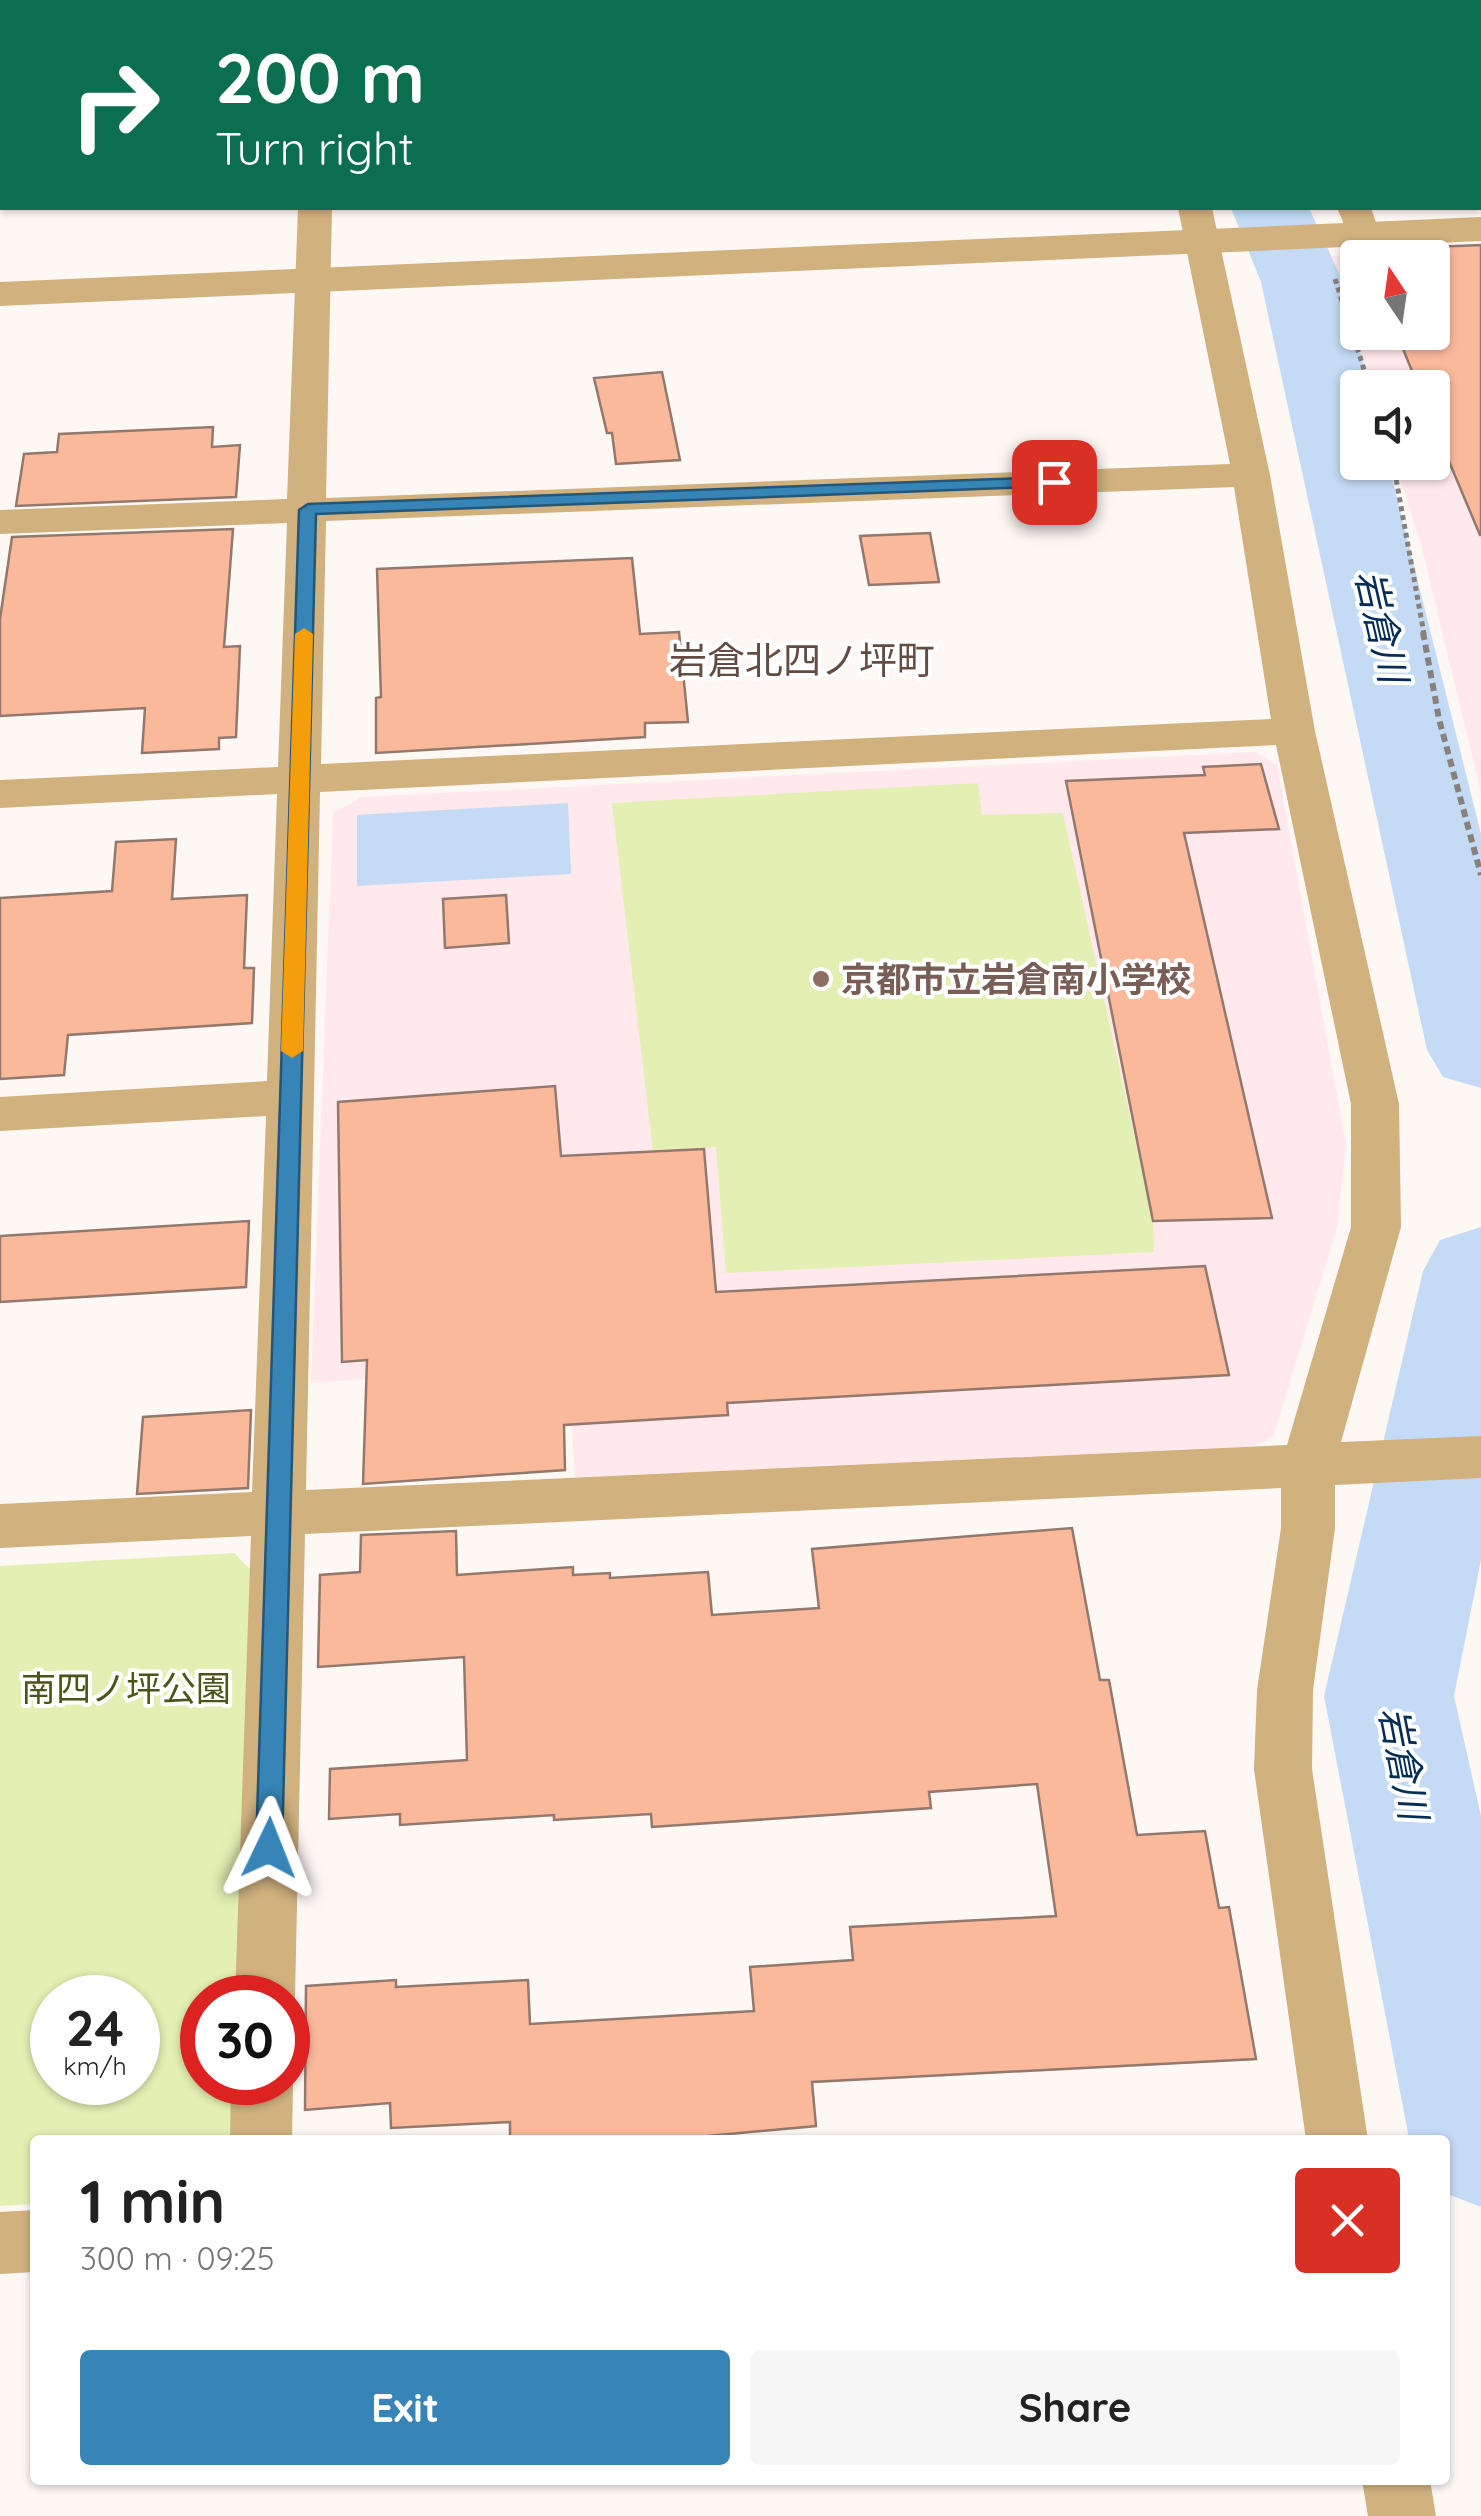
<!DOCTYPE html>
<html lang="en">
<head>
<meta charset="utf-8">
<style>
  :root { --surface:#fff; --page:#f6f6f6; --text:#222; --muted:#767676; --accent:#3785b7 }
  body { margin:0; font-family:Quicksand,"Noto Sans JP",sans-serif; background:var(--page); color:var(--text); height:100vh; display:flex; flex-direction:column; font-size:38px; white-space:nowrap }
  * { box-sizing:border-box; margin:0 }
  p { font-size:32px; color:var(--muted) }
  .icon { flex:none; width:55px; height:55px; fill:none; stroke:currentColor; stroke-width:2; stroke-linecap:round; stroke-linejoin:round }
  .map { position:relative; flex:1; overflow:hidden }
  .sheet { position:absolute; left:30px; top:2135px; width:1420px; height:350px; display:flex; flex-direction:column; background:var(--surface); border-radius:10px; box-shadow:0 2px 8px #0004 }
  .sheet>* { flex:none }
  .banner { position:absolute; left:0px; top:0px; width:1482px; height:210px; box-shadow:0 2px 8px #0004; background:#0b6e4f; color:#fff; overflow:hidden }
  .needle { width:65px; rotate:347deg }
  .tools { position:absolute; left:1340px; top:240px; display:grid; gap:20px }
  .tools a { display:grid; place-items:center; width:110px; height:110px; border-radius:10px; background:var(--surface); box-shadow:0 2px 8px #0004; font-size:50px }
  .speed { position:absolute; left:30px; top:1975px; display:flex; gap:20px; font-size:50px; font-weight:700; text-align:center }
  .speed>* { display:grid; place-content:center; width:130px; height:130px; border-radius:50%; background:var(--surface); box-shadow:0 2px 8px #0004; line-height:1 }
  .speed small { font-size:25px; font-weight:400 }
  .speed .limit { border:15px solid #d22; background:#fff; color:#111 }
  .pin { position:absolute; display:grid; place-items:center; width:85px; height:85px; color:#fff; margin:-42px; border-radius:20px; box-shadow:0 5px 15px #0006 }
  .me { position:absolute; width:110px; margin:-55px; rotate:2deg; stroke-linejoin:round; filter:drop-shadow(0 0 8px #0008) }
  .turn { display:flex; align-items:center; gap:35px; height:210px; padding:0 50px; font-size:45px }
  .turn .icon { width:130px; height:130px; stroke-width:2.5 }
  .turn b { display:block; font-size:70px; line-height:85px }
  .round { display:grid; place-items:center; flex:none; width:105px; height:105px; border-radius:10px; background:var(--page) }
  .headline { display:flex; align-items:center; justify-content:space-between; height:170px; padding:0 50px }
  h1 { font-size:60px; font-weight:700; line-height:75px }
  .button { display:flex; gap:20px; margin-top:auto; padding:20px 50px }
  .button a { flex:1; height:115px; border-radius:10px; background:var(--accent); color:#fff; font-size:40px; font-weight:700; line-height:115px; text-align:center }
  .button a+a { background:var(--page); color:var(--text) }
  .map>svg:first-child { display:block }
  .education { fill:#ffe9ec; fill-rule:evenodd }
  .green { fill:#e4efb3; fill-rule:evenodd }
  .water { fill:#c4daf5 }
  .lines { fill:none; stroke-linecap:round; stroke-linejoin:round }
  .river { fill:#c4daf5; fill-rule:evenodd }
  .building { fill:#fbb99c; stroke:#93796d; stroke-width:2.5 }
  .path-far1 { stroke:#88807c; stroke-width:5; stroke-dasharray:5 4; stroke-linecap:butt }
  .path { stroke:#88807c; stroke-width:6; stroke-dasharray:8 5; stroke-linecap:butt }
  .service { fill:#d1b27f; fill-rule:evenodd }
  .minor { fill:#d1b27f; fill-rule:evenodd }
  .tertiary { fill:#d1b27f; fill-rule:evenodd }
  .route { fill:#3785b7; stroke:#245677; stroke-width:2.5 }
  .slow { fill:#f59e0b }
  .education-dot { fill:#8d6e63; stroke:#fff; stroke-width:4 }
  .labels { text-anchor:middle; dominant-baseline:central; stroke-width:8; stroke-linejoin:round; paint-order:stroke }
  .education-label { font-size:35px; font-weight:bold; fill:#785e54; stroke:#fff; text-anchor:start }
  .park-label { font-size:35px; fill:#4c5417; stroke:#fff }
  .water-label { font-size:38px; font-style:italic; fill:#052d55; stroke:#fff }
  .neighbourhood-label { font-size:38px; fill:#644c42; stroke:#fff }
</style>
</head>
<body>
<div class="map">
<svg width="1481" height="2516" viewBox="0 0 1481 2516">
  <rect width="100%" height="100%" fill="#fef8f5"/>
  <path class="education" d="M1481 249V793L1422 548 1395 463 1432 462V388L1370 387 1328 256ZM1358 258H1432V332H1358Z
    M1256 752 1277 765 1346 1145 1337 1228 1273 1437 1233 1456 575 1481 568 1365 311 1383 333 813 362 797Z"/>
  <path class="green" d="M978 783 982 815 1063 813 1153 1221 1154 1252 726 1273 716 1147 653 1152 612 803Z
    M234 1553 258 1577 239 1997 202 1998V2082L235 2083 232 2140H35V2204L0 2206V1566ZM52 1998H138V2082H52Z"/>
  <path class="water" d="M568 803 571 874 357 886V815Z"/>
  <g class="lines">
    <path class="river" d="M1097 0H1170L1171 2H1099Z
      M1231 208H1309L1343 282 1369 388H1358V462H1388L1481 834V1088L1443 1077 1427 1050 1261 282Z
      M1481 1227V1560L1454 1696 1481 1816V2207L1445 2193V2140L1409 2138 1324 1696 1423 1271 1440 1240Z"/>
  </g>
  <path class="building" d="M1481 245V535H1480L1432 421V388H1419L1396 332H1432V247Z
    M662 372 680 460 616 464 612 433H607L594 378Z
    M213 427 212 447 240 445 236 497 16 506 24 454 57 452 59 434Z
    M233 529 224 647 240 646 236 737 219 738V749L142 753 145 708 0 716V619L12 537Z
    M930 533 939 582 869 585 860 536Z
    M632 558 640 634 679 632 688 722 645 723V737L376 753V698L381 697 377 569Z
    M1261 764 1279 829 1184 833 1272 1218 1153 1221 1066 781 1205 775 1203 767Z
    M176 839 172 899 247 895 244 968H254L252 1023 68 1035 64 1075 0 1079V898L112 891 116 842Z
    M506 895 509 943 445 948 443 899Z
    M555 1086 561 1156 704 1149 716 1292 1205 1266 1229 1375 727 1403 728 1415 564 1425 565 1470 363 1484 367 1360 342 1362 338 1102Z
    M249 1221 246 1287 0 1302V1236Z
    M251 1410 248 1488 137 1494 143 1417Z
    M1072 1528 1100 1680H1109L1137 1835 1205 1831 1219 1908 1229 1907 1256 2059 812 2082 816 2126 665 2140H510V2122L391 2128 390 2103 305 2110 306 1986 396 1980V1987L528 1980 530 2024 754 2011 750 1967 853 1960 850 1927 1056 1916 1037 1784 929 1792 931 1808 652 1827 651 1814 554 1820V1815L400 1825V1814L329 1819 330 1769 467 1760 464 1657 318 1667 320 1575 360 1572 361 1535 456 1531 457 1575 573 1567V1575L610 1573V1578L708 1572 712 1615 819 1608 812 1549Z"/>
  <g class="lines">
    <path class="path-far1" d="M1335 279 1370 388
      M1393 462 1424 634"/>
    <path class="path" d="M1423 632 1439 719 1481 875"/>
    <path class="service" d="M1308 0H1401L1306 2Z"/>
    <path class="minor" d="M303 0H335V2H304Z
      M1034 0H1066L1067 2H1036Z
      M1167 0H1199L1200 2H1169Z
      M0 83H2V103H0Z
      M298 208H332L326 498 1230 464 1178 208H1212L1270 475 1315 731 1399 1104 1401 1227 1341 1442 1481 1436V1478L1335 1485V1528L1313 1690 1312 1769 1368 2140H1306L1254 1769 1257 1690 1281 1528V1488L305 1534 295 1998 288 2016V1998H235L251 1536 0 1548V1504L252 1492 266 1116 0 1131V1097L267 1081 277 794 0 808V780L278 767 287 523 0 534V510L287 499ZM1234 487 1271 719 321 764 326 521ZM1276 745 1351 1104V1227L1287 1445 306 1490 320 792Z
      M1337 208H1371L1380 234 1375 241 1363 244 1351 241Z
      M288 2069 293 2082 292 2140H230L231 2082H288Z
      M35 2210V2272L0 2274V2212Z
      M1362 2480H1430L1436 2516H1368Z"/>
    <path class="tertiary" d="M1481 217V241L0 306V282Z"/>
  </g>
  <path class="route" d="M1054 477 1060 478V486L316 514 282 1848 278 1857 269 1860 260 1857 256 1848 299 510 308 504Z"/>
  <path class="slow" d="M304 628 313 634 303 1051 292 1058 281 1051 295 634Z"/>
  <circle class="education-dot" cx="821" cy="979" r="10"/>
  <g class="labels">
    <g class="education-label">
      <text x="841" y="979">京都市立岩倉南小学校</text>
    </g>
    <g class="park-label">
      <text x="126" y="1688">南四ノ坪公園</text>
    </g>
    <g class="water-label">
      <text transform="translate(1382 626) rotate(77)">岩倉川</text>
      <text transform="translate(1404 1763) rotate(79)">岩倉川</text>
    </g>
    <g class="neighbourhood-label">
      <text x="802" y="660">岩倉北四ノ坪町</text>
    </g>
  </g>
</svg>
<div class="tools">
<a><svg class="needle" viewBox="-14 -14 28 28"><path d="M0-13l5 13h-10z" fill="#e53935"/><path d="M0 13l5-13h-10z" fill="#767676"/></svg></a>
<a><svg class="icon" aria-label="sound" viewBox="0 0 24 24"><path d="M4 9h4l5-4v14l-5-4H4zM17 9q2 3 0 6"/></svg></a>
</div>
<div class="speed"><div>24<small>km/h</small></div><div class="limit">30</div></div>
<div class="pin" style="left:1054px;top:482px;background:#d93025"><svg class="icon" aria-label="arrive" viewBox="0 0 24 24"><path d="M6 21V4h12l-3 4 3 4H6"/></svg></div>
<svg class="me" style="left:269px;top:1848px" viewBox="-20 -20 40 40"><path d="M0-17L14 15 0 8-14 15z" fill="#3785b7" stroke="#fff" stroke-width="4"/></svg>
<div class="banner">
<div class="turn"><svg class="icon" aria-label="right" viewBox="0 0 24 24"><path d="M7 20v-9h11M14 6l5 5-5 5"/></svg><div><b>200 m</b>Turn right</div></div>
</div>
<section class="sheet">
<div class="headline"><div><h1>1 min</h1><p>300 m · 09:25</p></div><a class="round" style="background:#d93025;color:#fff"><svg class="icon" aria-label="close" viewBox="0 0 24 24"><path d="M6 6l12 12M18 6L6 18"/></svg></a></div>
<div class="button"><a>Exit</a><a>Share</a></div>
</section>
</div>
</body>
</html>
